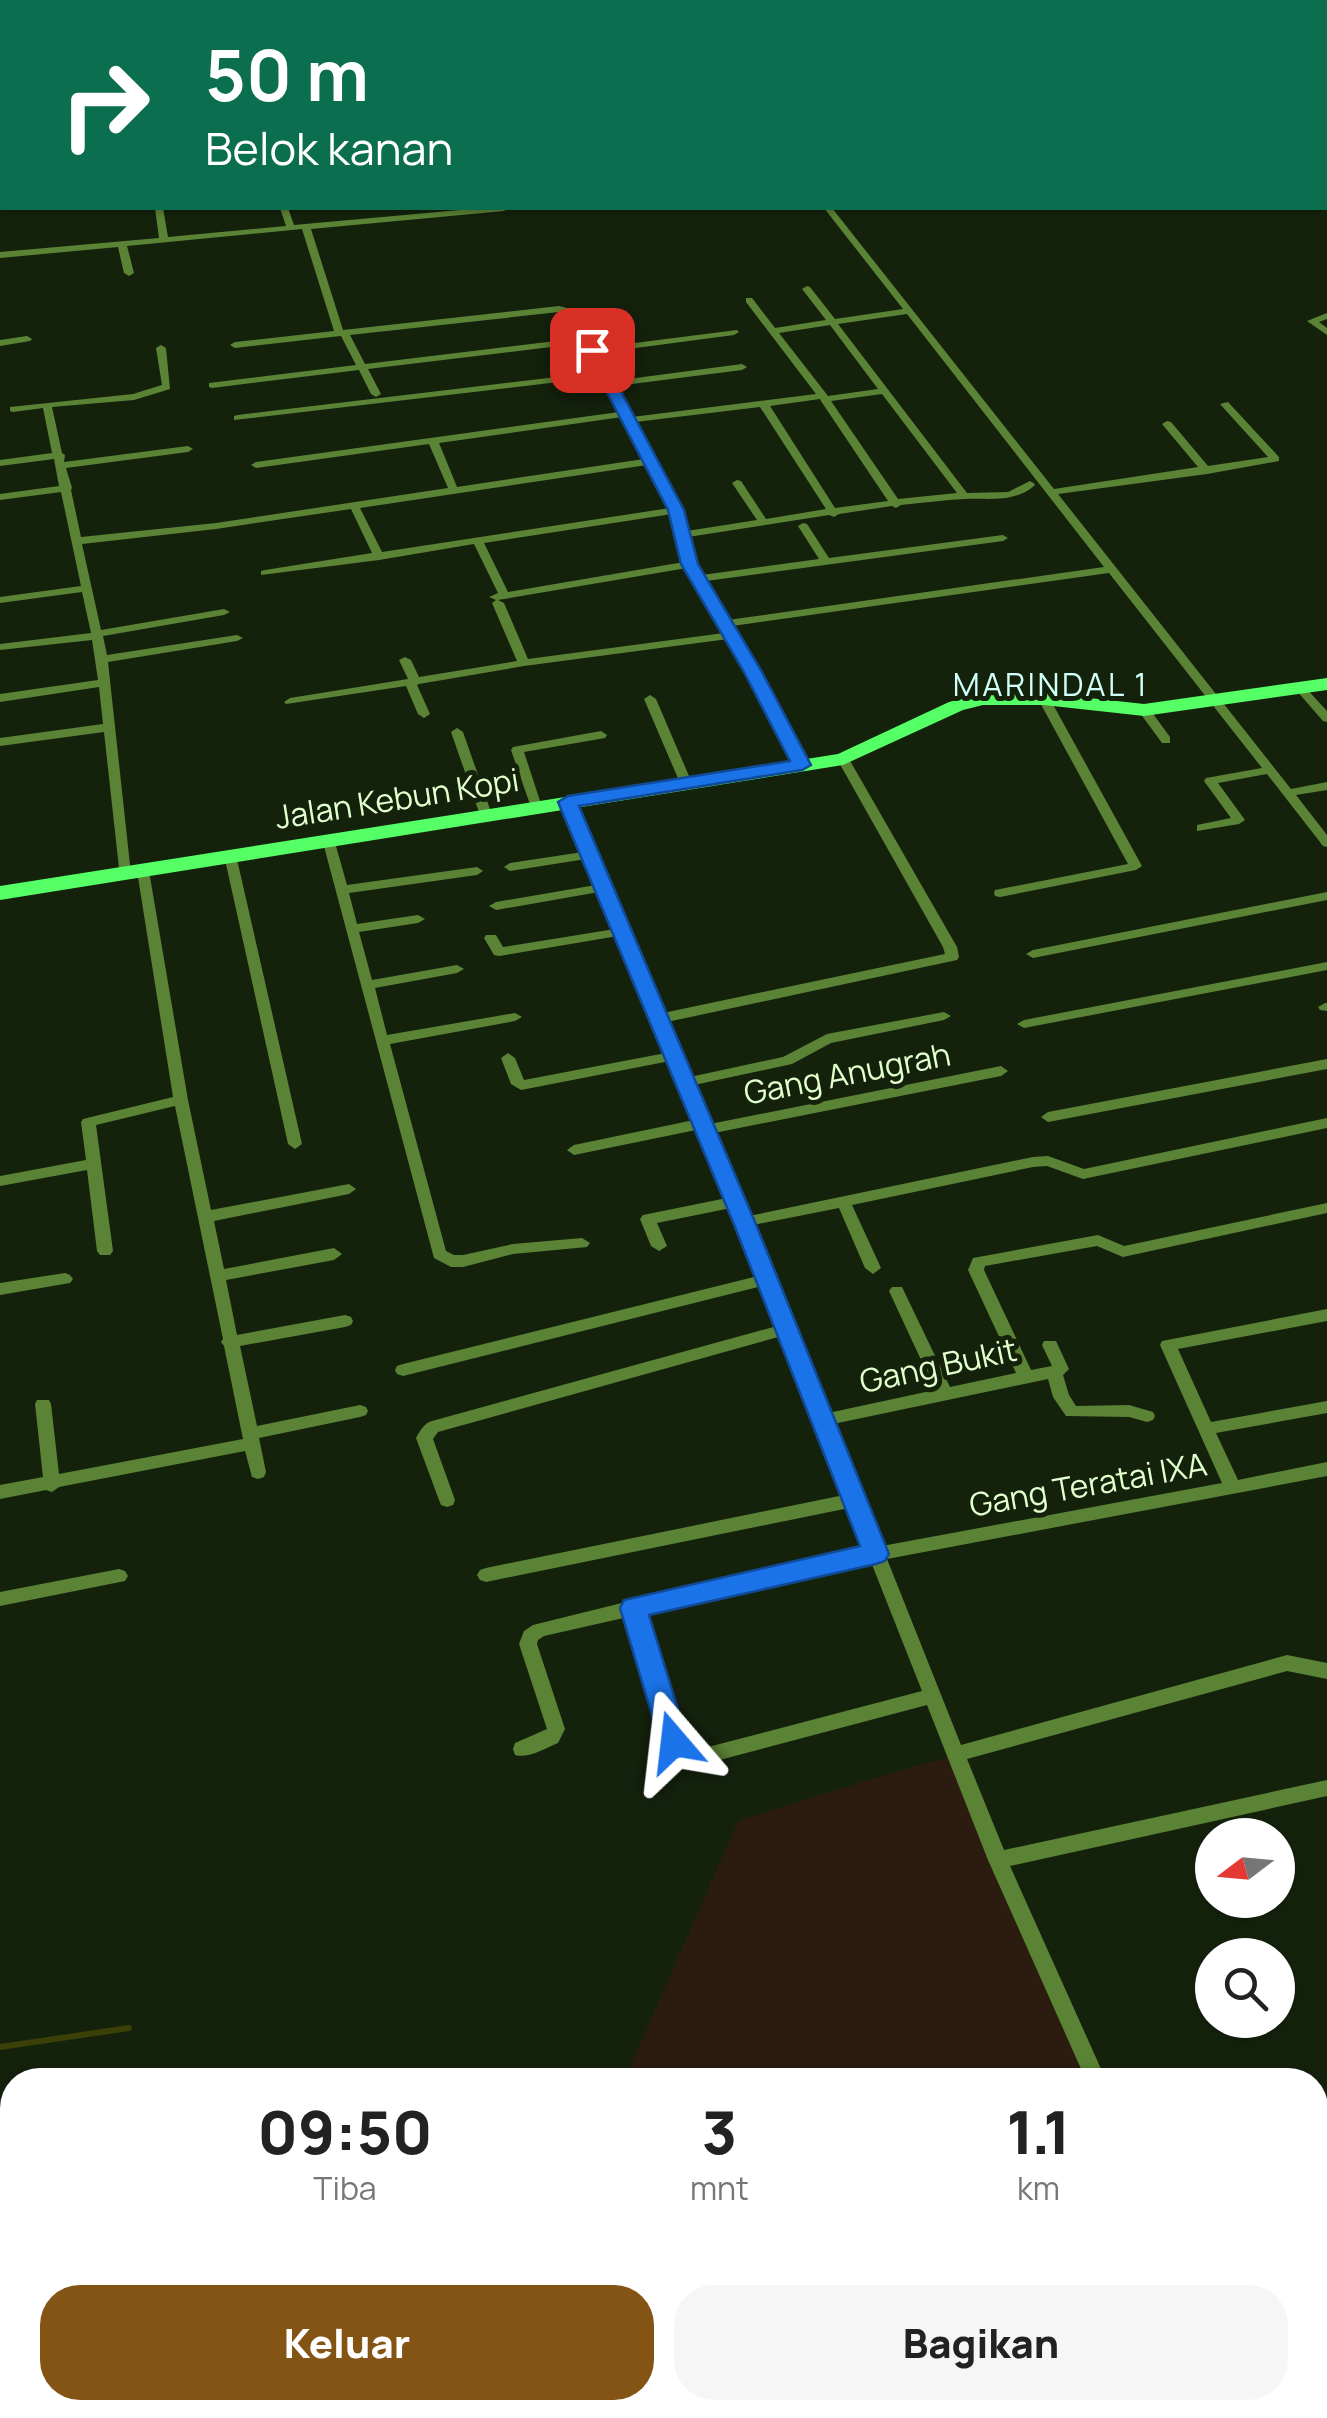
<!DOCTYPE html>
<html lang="id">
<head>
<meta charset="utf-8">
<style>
  :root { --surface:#fff; --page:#f6f6f6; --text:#222; --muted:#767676; --accent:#835413 }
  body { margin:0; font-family:Manrope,sans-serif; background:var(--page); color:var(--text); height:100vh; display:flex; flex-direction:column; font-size:38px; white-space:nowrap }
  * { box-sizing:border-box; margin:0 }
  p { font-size:32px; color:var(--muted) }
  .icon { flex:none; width:55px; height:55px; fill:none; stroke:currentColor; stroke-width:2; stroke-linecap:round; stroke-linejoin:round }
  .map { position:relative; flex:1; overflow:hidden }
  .side { position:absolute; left:0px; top:2068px; width:1328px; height:352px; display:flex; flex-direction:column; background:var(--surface); border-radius:40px 40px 0 0; box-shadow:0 2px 8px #0004 }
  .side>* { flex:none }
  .banner { position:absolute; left:0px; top:0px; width:1328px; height:210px; box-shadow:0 2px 8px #0004; background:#0b6e4f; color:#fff; overflow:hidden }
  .needle { width:65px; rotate:254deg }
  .fabs { position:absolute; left:1195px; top:1818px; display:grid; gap:20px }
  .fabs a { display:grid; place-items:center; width:100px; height:100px; border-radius:50%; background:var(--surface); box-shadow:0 2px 8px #0004; font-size:50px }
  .pin { position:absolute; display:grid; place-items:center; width:85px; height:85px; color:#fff; margin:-42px; border-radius:20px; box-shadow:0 5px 15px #0006 }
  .me { position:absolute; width:110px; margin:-55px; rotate:343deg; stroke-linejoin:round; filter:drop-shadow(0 0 8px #0008) }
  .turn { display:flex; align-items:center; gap:35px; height:210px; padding:0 40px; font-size:45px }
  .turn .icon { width:130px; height:130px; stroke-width:2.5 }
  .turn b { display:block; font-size:70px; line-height:85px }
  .eta { display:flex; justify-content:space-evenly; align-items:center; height:170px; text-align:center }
  .eta b { font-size:60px; font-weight:800; line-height:70px }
  .action { display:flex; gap:20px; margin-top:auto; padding:20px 40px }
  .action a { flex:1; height:115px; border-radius:40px; background:var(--accent); color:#fff; font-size:40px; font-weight:800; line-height:115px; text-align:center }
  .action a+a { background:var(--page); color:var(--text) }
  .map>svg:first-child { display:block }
  .green { fill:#2c1c0f }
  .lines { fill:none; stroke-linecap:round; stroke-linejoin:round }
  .stream { stroke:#3a4007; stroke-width:6 }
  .minor { fill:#5b8336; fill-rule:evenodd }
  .primary { fill:#5f6; fill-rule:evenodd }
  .route { fill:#1a73e8; stroke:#114b97; stroke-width:2.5 }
  .labels { text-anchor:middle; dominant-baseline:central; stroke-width:10; stroke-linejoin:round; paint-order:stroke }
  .far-quarter-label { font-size:32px; letter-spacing:2.5px; fill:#d0fff8; stroke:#14220c }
  .street-label { font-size:32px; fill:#e2ffce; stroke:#14220c }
</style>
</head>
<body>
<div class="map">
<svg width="1327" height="2418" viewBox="0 0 1327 2418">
  <rect width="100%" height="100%" fill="#14220c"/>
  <path class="green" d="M783 0H1327V45L1325 2Z
    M949 1757 1086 2080H476L629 2069 738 1821C809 1799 877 1776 949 1757Z
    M12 2114V2408H1224L1229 2418H0V2115Z"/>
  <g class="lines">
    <path class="stream" d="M0 2047 129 2028"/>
    <path class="minor" d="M671 0H679L681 2H673Z
      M0 96H2V122H0Z
      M0 195 2 196V200L0 201Z
      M155 208H163L168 237 286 226 280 208H288L294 225 482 208H508L504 211 311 229 343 330 559 306 575 310 595 348 737 330 739 332 734 335 598 353 613 381 742 364 747 367 742 370 616 386 632 417 816 394 746 302V298H752L775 328 826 320 802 289 807 286 810 287 835 319 903 309 824 208H832L1054 489 1198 467 1162 424 1167 421 1171 422 1208 466 1268 457 1220 404 1228 402 1279 457V461L1207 474 1058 494 1291 789 1327 782V790L1296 795 1327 835V847L1323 846 1267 774 1218 783 1245 820 1239 824 1197 831V825L1231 818 1204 781 1206 778 1262 768 1109 573 732 626 808 765 802 769 796 765 728 639 524 666 419 684 417 685 430 714 424 718 418 714 406 686 286 704 284 702 290 698 408 679 399 660 405 657 411 660 419 677 517 661 492 603 496 600 489 597 498 593 474 544 379 560 261 575V571L265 570 372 553 351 509 216 529 82 544 101 630 224 609 230 612 224 615 103 636 107 655 237 635 243 638 237 641 108 662 131 874 130 877H120L104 732 0 746V738L103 724 99 687 0 702V694L98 680 92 640 0 650V644L91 633 82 592 0 603V597L81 586 61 492 0 500V494L59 486 54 459 0 466V460L52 453 43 408 13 412 10 411V407L133 394 162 385 156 348 161 345 166 348 170 389 134 400 52 407 62 453 65 455 64 462 188 446 193 449 188 452 66 468 72 488 71 490 81 537 216 523 448 488 429 444 256 468 251 465 256 462 619 412 601 377 234 420V416L238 415 599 372 584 343 368 369 381 394 376 397 371 394 359 370 212 388 209 387V383L356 365 341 336 235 348 230 345 235 342 334 331 302 229 127 246 134 273 129 276 124 273 118 247 0 258V252L159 238ZM559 312 568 314 581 338 365 364 350 335ZM907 314 1104 567 728 620 706 581 1003 541 1008 538 1003 535 829 558 807 524 803 523 798 526 819 559 702 575 695 564 688 537 829 515 834 517 839 514 892 506 896 508 901 505C922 503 943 500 965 499 989 498 1014 503 1034 486L1035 484 1030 481 1008 492 967 493 838 324ZM830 325 878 389 828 396 779 333ZM882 394 957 493 898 499 831 401ZM820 399 821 401 888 501 835 508 770 406ZM760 407 826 509 766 519 741 481 737 480 732 483 757 520 687 531 681 510 635 422ZM622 417 644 459 457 487 439 443ZM647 465 670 508 382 552 360 508ZM672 514 684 562 508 592 484 543ZM687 568 724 633 528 659 504 603 498 600Z
      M1327 313V319L1319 322 1327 328V335L1307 321Z
      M27 336 32 339 30 341 0 346V340Z
      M1300 685 1304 686 1327 711V722L1323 721 1296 690 1294 688Z
      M650 695 656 699 692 783 690 786H682L680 783 644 699Z
      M1044 695 1050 699 1142 866 1136 870 1000 897 995 896 994 893 995 890 1128 864 1038 699Z
      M1144 706 1148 707 1170 737V743H1162L1140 713V707Z
      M457 728 463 732 492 815 490 818 486 819 480 815 451 732Z
      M601 731 607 735 605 738 524 752 542 807 540 810H532L511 750 513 747Z
      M843 755 849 759 957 947 959 957 957 960 667 1022 690 1077 783 1057 827 1034 944 1012 951 1016 944 1020 831 1043 792 1064 694 1085 710 1124 1001 1066 1008 1071 1001 1076 714 1133 749 1216 1033 1157 1048 1156 1084 1169 1327 1118V1128L1083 1179 1047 1166 1033 1167 852 1205 881 1268 873 1274 865 1268 839 1208 753 1225 828 1413 935 1390 889 1291 892 1287H902L950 1387 1016 1373 968 1270 973 1258 1098 1235 1124 1246 1327 1203V1213L1123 1257 1097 1246 985 1266 984 1270 1031 1370 1052 1366 1042 1345 1044 1341H1056L1069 1369 1063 1375 1069 1395 1076 1406 1129 1405 1153 1412 1155 1416 1153 1420 1147 1422 1129 1417 1066 1416 1053 1397 1048 1379 833 1424 882 1546 1222 1483 1160 1345 1162 1341 1327 1309V1321L1178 1349 1211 1422 1327 1401V1413L1216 1433 1238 1480 1327 1462V1476L887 1559 961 1745 1287 1655 1327 1663V1679L1287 1671 967 1759 1004 1850 1327 1780V1796L1010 1866 1106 2080H1086L988 1860 927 1705 712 1762 687 1763 680 1761 667 1748 628 1617 544 1636 538 1640 537 1644 565 1729 558 1743C546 1748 528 1759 515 1755L513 1749 515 1743 547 1729 519 1644 524 1631 533 1625 634 1600 866 1549 849 1508 486 1582 480 1580 477 1575 480 1570 486 1568 844 1495 782 1336 438 1432 433 1439 455 1500 453 1505 447 1507 441 1505 439 1500 416 1438C420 1431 424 1423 432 1421L777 1326 762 1286 403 1376 397 1374 395 1370 397 1366 403 1364 758 1276 731 1208 657 1223 667 1246 659 1251 651 1246 640 1219 643 1215 727 1198 700 1134 696 1130 574 1155 567 1150 574 1145 694 1120 680 1087 676 1083 678 1080 670 1061 521 1090 511 1084 501 1058 508 1053 515 1058 524 1080 666 1053 618 936 499 956 494 955 484 938 486 935H496L503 947 615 929 599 892 496 910 489 906 496 902 596 885 586 859 510 871 504 867 510 863 583 852 562 802 568 798 574 802 663 1013 945 954 943 947 837 759ZM871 1562 922 1691 712 1746 691 1747 682 1738 645 1613Z
      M328 835 334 839 347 885 477 867 483 871 477 875 349 893 357 924 418 915 425 919 418 923 359 932 372 980 457 965 464 969 457 973 375 988 387 1035 515 1013 522 1017 515 1021 390 1044 446 1251 454 1255H463L513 1244 582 1238 590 1243 587 1247 513 1254 463 1267H451L434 1258 322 839Z
      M230 851 236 855 302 1144 295 1149 288 1144 224 855Z
      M143 867 149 871 188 1100 211 1210 349 1184 356 1189 349 1194 214 1221 224 1269 334 1248 342 1254 334 1260 226 1280 237 1335 345 1315 351 1317 353 1321 351 1325 345 1327 240 1346 257 1426 360 1405 366 1407 368 1411 366 1415 360 1417 259 1438 266 1472 264 1477 258 1479 252 1477 245 1451 59 1487 52 1492 46 1490 0 1499V1485L43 1477 35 1404 37 1400H49L51 1404 59 1474 243 1439 224 1346 221 1342 223 1339 175 1106 96 1125 113 1251 110 1255H100L97 1251 87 1170 0 1186V1176L86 1160 81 1122 83 1119 173 1097 137 871Z
      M1327 892V900L1033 958 1026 954 1033 950Z
      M1327 962V970L1024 1028 1017 1024 1024 1020Z
      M1325 1003H1327V1011L1320 1010 1318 1007Z
      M1327 1059V1069L1048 1122 1041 1117 1048 1112Z
      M65 1273 70 1275 73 1279 70 1283 0 1295V1283Z
      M119 1569 125 1571 128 1576 125 1581 0 1606V1592Z
      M1221 2408H1244L1248 2418H1225Z"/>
    <path class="primary" d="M1327 678V690L1144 716 1044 705H983L963 710 843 765 0 900V886L838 754 949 702 983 693H1044L1144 704Z"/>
  </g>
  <path class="route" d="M587 347 599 350 684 510 698 564 762 672 811 765 802 770 579 806 755 1222 889 1554 885 1561 876 1564 649 1615 688 1742 684 1750 674 1754 664 1750 660 1742 620 1608 624 1600 860 1546 733 1222 558 802 568 796 790 761 744 672 681 564 668 510 585 350Z"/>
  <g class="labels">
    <g class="far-quarter-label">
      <text x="1051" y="684">MARINDAL 1</text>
    </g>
    <g class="street-label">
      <text transform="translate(397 798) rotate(-9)">Jalan Kebun Kopi</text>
      <text transform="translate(847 1073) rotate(-11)">Gang Anugrah</text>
      <text transform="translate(938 1365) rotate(-12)">Gang Bukit</text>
      <text transform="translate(1088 1484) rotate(-10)">Gang Teratai IXA</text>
    </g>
  </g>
</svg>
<div class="fabs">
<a><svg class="needle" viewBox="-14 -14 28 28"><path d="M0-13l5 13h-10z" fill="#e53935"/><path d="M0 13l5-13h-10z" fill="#767676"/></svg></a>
<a><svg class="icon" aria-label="search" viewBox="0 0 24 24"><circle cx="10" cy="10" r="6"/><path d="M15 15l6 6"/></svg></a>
</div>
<div class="pin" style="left:592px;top:350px;background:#d93025"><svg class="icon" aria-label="arrive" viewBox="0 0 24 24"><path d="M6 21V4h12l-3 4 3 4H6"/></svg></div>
<svg class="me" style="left:674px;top:1742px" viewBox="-20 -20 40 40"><path d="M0-17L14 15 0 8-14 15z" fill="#1a73e8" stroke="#fff" stroke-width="4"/></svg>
<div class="banner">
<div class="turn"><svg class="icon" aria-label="right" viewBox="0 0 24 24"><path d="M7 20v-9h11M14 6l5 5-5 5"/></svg><div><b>50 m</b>Belok kanan</div></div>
</div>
<section class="side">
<div class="eta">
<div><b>09:50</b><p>Tiba</p></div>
<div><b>3</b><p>mnt</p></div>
<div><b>1.1</b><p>km</p></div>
</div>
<div class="action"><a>Keluar</a><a>Bagikan</a></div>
</section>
</div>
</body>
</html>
